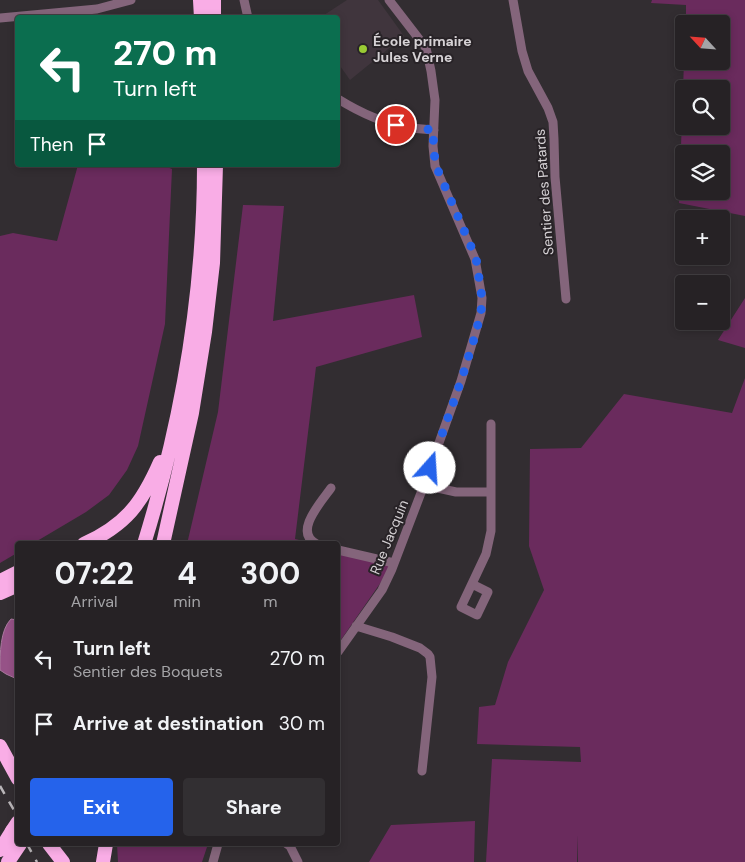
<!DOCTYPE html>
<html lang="en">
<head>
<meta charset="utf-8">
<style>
  :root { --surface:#262225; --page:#322f32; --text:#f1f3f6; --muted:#a4a4a7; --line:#423f42; --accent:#2563eb }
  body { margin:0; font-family:"DM Sans",sans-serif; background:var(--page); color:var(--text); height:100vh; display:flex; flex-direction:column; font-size:19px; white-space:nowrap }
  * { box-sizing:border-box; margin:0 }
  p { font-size:16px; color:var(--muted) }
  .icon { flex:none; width:28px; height:28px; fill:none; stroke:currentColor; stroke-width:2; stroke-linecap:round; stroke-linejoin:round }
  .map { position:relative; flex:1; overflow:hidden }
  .panel { position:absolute; left:15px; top:541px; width:325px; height:305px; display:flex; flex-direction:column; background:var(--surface); border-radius:5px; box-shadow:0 2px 8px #0003,0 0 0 1px var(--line) }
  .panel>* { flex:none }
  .top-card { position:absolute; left:15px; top:15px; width:325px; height:152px; border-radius:5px; box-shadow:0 2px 8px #0003,0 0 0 1px var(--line); background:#0b6e4f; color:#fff; overflow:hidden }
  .needle { width:32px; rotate:296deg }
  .tools { position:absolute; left:675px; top:15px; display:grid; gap:10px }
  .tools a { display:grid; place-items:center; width:55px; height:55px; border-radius:5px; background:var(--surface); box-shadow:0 2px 8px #0003,0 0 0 1px var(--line); font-size:25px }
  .pin { position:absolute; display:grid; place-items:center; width:42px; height:42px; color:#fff; margin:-21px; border:2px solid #fff; border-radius:50%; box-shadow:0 1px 5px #0007 }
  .me { position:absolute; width:55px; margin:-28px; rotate:19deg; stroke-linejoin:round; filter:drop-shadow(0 0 4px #0008) }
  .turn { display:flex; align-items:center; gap:18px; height:105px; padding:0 15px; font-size:22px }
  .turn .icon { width:65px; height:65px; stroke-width:2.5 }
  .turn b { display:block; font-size:35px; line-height:42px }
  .then { display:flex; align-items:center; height:48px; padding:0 15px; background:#0003; gap:10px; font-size:19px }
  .eta { display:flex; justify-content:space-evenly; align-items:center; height:85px; text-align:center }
  .eta b { font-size:30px; font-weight:700; line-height:35px }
  .button { display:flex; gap:10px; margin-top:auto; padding:10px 15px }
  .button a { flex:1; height:58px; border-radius:5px; background:var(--accent); color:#fff; font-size:20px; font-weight:700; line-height:58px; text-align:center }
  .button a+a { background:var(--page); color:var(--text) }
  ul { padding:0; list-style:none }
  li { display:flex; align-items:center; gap:15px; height:65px; padding:0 15px }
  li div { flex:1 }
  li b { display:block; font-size:19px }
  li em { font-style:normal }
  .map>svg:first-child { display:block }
  .built { fill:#40353d }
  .green { fill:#6a2b5d; fill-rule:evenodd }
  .water { fill:#965287; stroke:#a9789e }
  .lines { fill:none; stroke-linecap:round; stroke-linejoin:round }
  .minor { stroke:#84657b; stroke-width:9 }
  .highway { stroke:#f9ade6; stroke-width:14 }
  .rail { stroke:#bab6b9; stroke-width:2.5; stroke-dasharray:9 9; stroke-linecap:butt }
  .highway-bridge { stroke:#f9ade6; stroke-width:14 }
  .route { stroke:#2563eb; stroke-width:9; stroke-dasharray:0 16.2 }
  .poi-dot { fill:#9acb34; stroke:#282327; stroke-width:2 }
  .labels { text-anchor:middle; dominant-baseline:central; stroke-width:4; stroke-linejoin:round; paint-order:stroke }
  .poi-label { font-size:14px; font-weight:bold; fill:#d6d2d5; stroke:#282327; text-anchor:start }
  .street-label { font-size:14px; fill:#d6d2d5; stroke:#282327 }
</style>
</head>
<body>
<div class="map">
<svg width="745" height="862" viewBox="0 0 745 862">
  <rect width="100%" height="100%" fill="#322d31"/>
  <path class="built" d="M347 0H378L404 36 350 80 338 63V18L321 17Z"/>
  <path class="green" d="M652 0H745V216L679 203 684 61H721V24H686V5L651 3ZM684 89H721V126H684ZM684 154H721V191H684Z
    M78 165H162L172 169 165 324 138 446 127 470 109 495 86 512 32 544H18L17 553 0 563V236L13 233 57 241Z
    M243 205 284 206 273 321 414 295 422 337 316 367 295 539 316 544H187L218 412Z
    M745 298V348L718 340Z
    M745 378V862H578V835L577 862H486L492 759 581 762 580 747 477 744 479 707 495 705 508 662 544 590 529 546 530 449 581 448 624 394 732 413Z
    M338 549 395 562 338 644Z
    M475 821 474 862H369L391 825Z
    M117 844H208L202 862H118Z"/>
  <path class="water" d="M11 619 17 620V679L6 674 0 670C0 654 0 630 11 619Z"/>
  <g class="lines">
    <path class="minor" d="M244 0 248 18
      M513 0 522 51 528 71 548 108 553 122 554 139 555 177 566 299
      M0 18 97 9 131 0
      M338 99C359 112 382 123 407 127 416 129 425 129 434 130
      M424 485 456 492H491V424
      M317 544C292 533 322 501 331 488
      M338 550 394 563
      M472 584 488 592 477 615 461 607 486 554 491 531V492
      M356 626 392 637 420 648 428 654 430 657 432 677 422 771
      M338 652 382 590 392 569 424 485 461 381 481 313 482 298 475 259 435 166 433 146 435 100 431 71 426 48 389 0
      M287 844 290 846 298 862
      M213 862 218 844"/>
    <path class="highway" d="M200 0 201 18
      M214 0V18
      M84 544C126 525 142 503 160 462
      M144 544C182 421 204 294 204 165
      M163 544 192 413 205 332 213 263 216 165
      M0 581 18 572
      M0 593 18 585
      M0 746 18 779
      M49 844 63 862
      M0 850 12 831
      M8 862 20 844
      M103 862 106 844"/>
    <path class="rail" d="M0 786 18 817
      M27 844 37 862"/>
    <path class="highway-bridge" d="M12 831 18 822"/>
  </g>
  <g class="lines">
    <path class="route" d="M396 125 406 127 434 130 433 146 436 166 476 258 482 298 481 313 474 339 461 381 430 468"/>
  </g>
  <circle class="poi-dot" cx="363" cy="49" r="5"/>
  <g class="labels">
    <g class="poi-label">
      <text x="373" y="41">École primaire<tspan x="373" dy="16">Jules Verne</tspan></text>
    </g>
    <g class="street-label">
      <text transform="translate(544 192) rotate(-94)">Sentier des Patards</text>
      <text transform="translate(389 537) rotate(-68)">Rue Jacquin</text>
    </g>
  </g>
</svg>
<div class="tools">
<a><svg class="needle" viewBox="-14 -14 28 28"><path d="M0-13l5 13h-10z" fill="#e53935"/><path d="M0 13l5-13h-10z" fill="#a4a4a7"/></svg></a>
<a><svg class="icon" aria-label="search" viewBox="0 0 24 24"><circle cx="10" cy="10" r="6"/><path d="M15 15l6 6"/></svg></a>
<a><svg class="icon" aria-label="layers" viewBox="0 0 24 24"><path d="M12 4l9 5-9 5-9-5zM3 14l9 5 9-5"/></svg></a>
<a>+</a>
<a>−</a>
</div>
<div class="pin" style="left:396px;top:125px;background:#d93025"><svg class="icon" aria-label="arrive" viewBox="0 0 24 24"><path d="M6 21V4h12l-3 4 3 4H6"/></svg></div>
<svg class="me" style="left:430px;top:468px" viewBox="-20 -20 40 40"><circle r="19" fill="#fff"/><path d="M0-13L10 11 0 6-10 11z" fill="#2563eb"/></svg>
<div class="top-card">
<div class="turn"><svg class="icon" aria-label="left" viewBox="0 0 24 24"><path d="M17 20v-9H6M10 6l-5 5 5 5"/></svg><div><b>270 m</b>Turn left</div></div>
<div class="then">Then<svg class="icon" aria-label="arrive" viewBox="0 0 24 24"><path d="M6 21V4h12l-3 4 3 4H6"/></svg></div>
</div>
<section class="panel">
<div class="eta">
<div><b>07:22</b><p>Arrival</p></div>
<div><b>4</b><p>min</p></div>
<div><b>300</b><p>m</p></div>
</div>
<ul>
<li><svg class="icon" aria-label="left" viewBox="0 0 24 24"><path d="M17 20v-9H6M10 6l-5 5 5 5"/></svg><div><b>Turn left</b><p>Sentier des Boquets</p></div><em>270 m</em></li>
<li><svg class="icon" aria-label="arrive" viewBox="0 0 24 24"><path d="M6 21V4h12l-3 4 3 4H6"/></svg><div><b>Arrive at destination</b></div><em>30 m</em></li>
</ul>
<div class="button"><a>Exit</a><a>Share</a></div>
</section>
</div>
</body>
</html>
